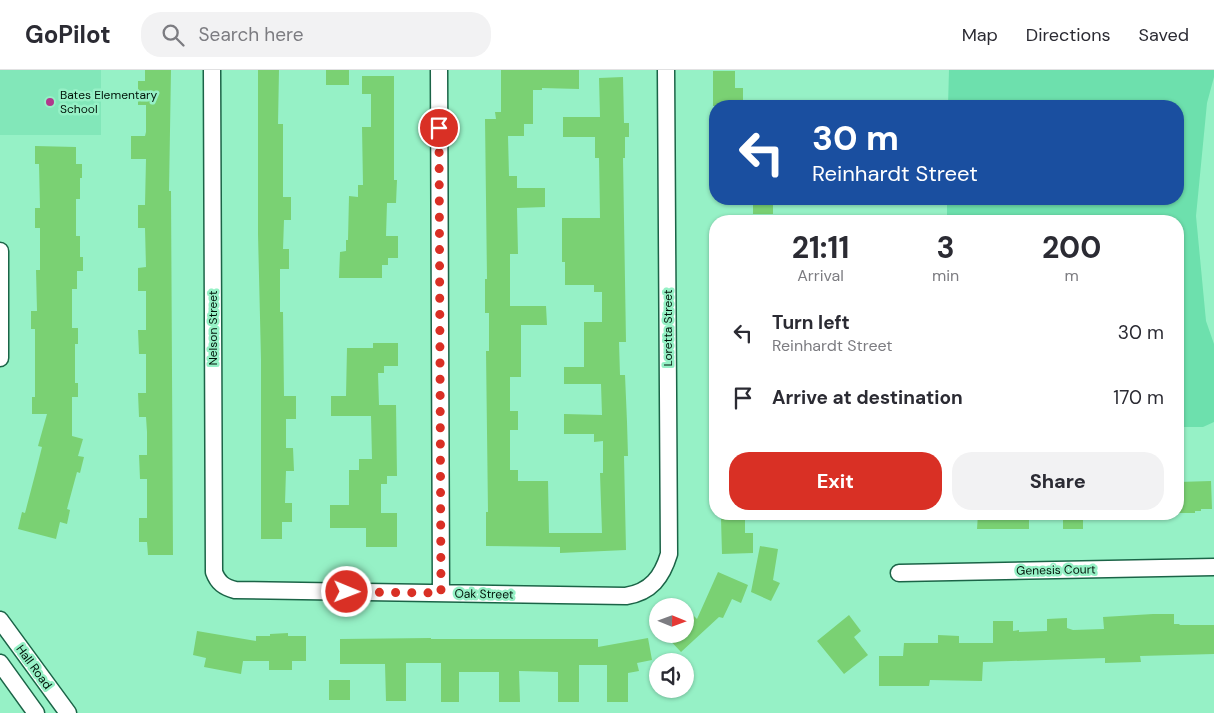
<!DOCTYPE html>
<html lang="en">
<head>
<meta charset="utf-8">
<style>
  :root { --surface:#fff; --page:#f2f2f3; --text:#2b2b33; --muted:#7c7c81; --line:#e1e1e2; --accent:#d93025 }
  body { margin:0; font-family:"DM Sans",sans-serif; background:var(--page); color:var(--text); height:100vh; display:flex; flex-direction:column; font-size:19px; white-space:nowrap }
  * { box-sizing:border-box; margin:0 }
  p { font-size:16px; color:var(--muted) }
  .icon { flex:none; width:28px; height:28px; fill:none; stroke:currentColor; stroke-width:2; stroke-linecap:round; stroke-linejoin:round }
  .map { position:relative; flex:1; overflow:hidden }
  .panel { position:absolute; left:709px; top:145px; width:475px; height:305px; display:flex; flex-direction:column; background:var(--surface); border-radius:20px; box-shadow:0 1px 4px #0004 }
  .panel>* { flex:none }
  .top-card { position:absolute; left:709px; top:30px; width:475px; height:105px; border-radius:20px; box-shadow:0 1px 4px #0004; background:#1a4fa0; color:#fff; overflow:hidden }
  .needle { width:32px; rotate:91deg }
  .buttons { position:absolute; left:649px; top:528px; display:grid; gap:10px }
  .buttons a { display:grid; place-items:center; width:45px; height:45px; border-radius:50%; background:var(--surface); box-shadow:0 1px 4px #0004; font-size:25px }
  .pin { position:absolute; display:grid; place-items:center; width:42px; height:42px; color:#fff; margin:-21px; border:2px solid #fff; border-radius:50%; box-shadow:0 1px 5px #0007 }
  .me { position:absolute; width:55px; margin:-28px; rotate:91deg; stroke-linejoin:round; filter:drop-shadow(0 0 4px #0008) }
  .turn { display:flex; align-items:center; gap:18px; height:105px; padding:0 20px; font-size:22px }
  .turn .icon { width:65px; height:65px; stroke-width:2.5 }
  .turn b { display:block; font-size:35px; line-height:42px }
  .eta { display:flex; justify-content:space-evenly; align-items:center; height:85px; text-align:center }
  .eta b { font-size:30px; font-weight:700; line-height:35px }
  .primary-button { display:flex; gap:10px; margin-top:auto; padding:10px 20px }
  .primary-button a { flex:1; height:58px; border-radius:20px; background:var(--accent); color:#fff; font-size:20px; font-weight:700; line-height:58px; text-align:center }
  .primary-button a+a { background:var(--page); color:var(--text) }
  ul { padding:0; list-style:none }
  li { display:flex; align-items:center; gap:15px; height:65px; padding:0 20px }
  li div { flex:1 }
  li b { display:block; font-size:19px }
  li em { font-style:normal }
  header { display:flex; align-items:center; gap:30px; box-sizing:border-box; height:70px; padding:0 25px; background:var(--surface); border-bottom:1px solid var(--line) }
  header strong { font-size:24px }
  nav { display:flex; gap:28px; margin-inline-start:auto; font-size:18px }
  .search { width:350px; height:45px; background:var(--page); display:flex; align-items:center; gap:12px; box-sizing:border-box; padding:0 18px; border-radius:20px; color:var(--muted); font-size:19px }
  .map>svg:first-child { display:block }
  .built { fill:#82e7b9 }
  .green { fill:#6de0ad }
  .building { fill:#7ad173 }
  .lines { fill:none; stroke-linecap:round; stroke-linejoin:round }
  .minor-casing { stroke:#1b6447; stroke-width:19 }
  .minor { stroke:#fff; stroke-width:16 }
  .route { stroke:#d93025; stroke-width:9; stroke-dasharray:0 16.2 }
  .poi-dot { fill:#b1388c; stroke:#96f1c6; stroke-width:2 }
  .labels { text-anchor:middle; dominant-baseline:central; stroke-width:5; stroke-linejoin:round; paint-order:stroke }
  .poi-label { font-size:12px; fill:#001409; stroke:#96f1c6; text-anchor:start }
  .street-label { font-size:12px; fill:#001409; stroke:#96f1c6 }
</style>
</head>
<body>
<header>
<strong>GoPilot</strong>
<div class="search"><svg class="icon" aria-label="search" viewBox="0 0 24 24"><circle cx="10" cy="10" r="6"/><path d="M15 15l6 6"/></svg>Search here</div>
<nav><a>Map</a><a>Directions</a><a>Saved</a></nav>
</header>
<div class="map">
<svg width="1214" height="643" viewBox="0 0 1214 643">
  <rect width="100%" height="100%" fill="#96f1c6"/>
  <path class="built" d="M0 0H101V65H0Z"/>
  <path class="green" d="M949 0H1214V7L1207 33 1196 146 1206 251 1214 274V352L1203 357H1178V151H947V129H1178V36H948Z"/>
  <path class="building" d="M145 0H171L169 121H171L173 485H148L147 472H139V448H147V409H140L139 385H147V362L146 347H139L138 323H146V284H139L138 260H146V221H138V198L146 197 145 158H138V135H145L146 89H131V66H145L146 62V35H138V11H145Z
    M258 0H279L278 54H283V127H291V150H284L283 179H289V199H280V242H283L284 326H296V349H286V378H293L294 401H286L285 433H292V452H282V469H261V289L258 164Z
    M326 0H349V15H326Z
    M501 0H579V19L542 18V20H533V54H524V66H508L509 106H517V118H545V137L517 138 518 184H510V236H546L547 255H521V307H510V341H518V360H510V400H518V411H548L549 463H602L600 403H603V371L594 372V364H564V344L602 345 601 314H564V297H584V252H602V222H594V215H565V192H562V148H600L599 88H595V67H563V47H600L599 8 623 7 624 53H629V67H625V88H623L626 272H619L620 305H625L627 352 628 386H624L626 480 560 483V477L486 476V442H488L486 281H489V243H485V209H487L485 49H496L495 42H501Z
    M713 1H735V18H743V36H713Z
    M362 6H394V110H397L396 133H387L386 166H398V188H388V195H382V208H339L340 182 346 181V170H348L349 126 358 127V115H363L362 57H371V24H362Z
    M35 76 76 77V94H82V108H80V129H76V166H80V187H83V201H77V219H72V258H78V274H75V313H78V327H72V366L83 369 78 386 84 387 80 403 77 402 67 439 70 440 67 454 60 452 56 469 18 459 22 442 25 443 36 401 42 377 38 376 47 344H32V327H35V259H31V241H37L36 200H40V158H35V138H40L39 94H35Z
    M753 129H773V144H753Z
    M373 273H398V296H384V303H378L379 335H396L397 406H387V414H381V443H397V477H366V458H330V435H349V400H359V389H372L371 346H331V326H346L347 278H373Z
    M1211 411 1212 439H1201V441H1195V443H1178V412Z
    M978 444H1029V459H977Z
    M1063 444H1083V459H1063Z
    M721 449H745V463H753V483L722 484Z
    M760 476 778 479 773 510 780 513 771 531 751 522Z
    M718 502 748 515 741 533 732 529 723 548 719 547 681 582 664 564H685V537L697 549Z
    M1153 544H1174V554H1179L1180 555H1214V584L1140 586 1141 592 1105 593V588L983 592 982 611 930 610 929 616H879V586H903L904 573H938V565L959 566V573H993V551H1013V561L1019 560V562L1047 561V549L1067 548V558L1073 560 1104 559 1103 547Z
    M849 545 861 561 854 567 868 585 844 604 817 571Z
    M197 561 256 571V566H270V564L288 563V566H306V591H292V600H269V591H243L241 604 204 597 206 588 193 585Z
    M431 568V569H598V577L648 568 652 590 637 593 639 601 628 603V632H607V595H579V632H558V602L519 601 520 632H499V602H459V632H441V593H406V631H386L385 594H340V569Z
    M329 610H350V630H329Z"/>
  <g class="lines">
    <g class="minor-casing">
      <path id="minor" d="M212 0 214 502C218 513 224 517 235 520L626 526C651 522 662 507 669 484L666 0
        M439 0 441 523
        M0 181V288
        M899 503 1214 497
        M0 550 68 643
        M0 593 36 643"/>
    </g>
    <use href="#minor" class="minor"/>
  </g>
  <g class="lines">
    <path class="route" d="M347 522 441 523 439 58"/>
  </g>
  <circle class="poi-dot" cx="50" cy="32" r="5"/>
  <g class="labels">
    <g class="poi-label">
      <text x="60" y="25">Bates Elementary<tspan x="60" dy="14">School</tspan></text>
    </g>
    <g class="street-label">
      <text transform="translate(213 258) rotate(-90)">Nelson Street</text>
      <text transform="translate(668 258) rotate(-90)">Loretta Street</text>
      <text transform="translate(1056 500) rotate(-1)">Genesis Court</text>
      <text transform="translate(484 524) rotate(1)">Oak Street</text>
      <text transform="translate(34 597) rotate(54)">Hall Road</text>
    </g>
  </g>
</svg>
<div class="buttons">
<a><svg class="needle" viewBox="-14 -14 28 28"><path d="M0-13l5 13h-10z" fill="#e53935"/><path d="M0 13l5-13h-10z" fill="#7c7c81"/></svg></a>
<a><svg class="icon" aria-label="sound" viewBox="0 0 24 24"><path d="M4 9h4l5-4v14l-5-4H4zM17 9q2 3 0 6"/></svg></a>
</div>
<div class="pin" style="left:439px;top:58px;background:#d93025"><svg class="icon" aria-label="arrive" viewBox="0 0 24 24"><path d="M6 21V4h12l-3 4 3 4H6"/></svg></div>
<svg class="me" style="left:347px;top:522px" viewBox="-20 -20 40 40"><circle r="17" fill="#d93025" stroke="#fff" stroke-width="3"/><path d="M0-11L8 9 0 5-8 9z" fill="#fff"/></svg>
<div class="top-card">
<div class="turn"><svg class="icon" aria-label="left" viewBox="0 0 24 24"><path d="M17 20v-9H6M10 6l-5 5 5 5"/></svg><div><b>30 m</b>Reinhardt Street</div></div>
</div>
<section class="panel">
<div class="eta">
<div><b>21:11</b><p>Arrival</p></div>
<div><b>3</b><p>min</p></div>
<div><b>200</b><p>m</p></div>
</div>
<ul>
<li><svg class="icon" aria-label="left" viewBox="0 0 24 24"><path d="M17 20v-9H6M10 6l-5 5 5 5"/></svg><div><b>Turn left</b><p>Reinhardt Street</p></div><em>30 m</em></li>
<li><svg class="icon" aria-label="arrive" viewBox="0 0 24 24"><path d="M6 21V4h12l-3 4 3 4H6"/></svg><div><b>Arrive at destination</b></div><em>170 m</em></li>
</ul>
<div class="primary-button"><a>Exit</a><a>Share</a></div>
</section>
</div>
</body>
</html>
